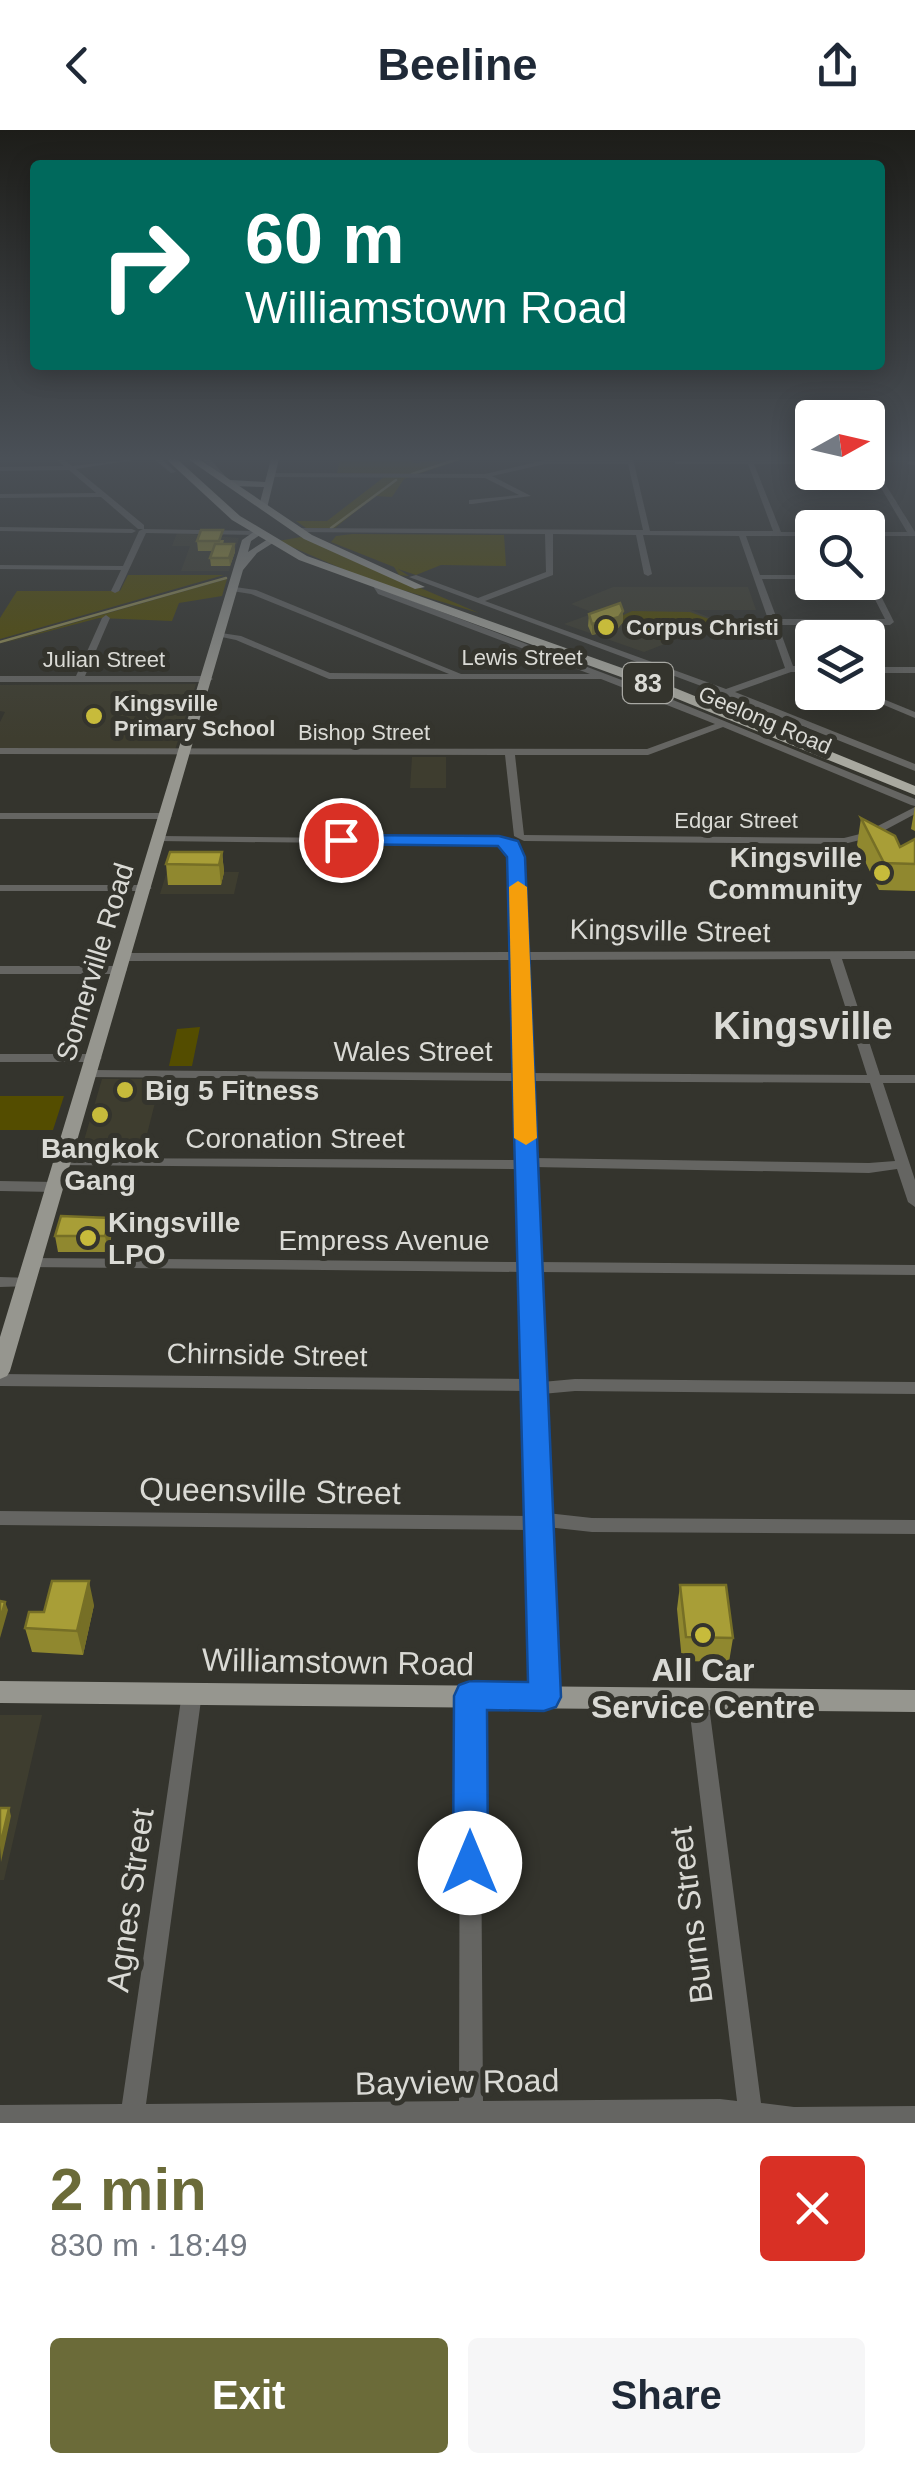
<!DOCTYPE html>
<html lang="en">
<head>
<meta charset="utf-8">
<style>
  :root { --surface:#fff; --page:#f6f6f7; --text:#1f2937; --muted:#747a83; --accent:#6b6b39 }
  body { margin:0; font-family:Arial,sans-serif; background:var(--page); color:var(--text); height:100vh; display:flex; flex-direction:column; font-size:38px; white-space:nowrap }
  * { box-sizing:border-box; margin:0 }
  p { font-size:32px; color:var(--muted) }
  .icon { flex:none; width:55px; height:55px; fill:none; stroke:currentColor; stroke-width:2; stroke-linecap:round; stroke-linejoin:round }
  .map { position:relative; height:1993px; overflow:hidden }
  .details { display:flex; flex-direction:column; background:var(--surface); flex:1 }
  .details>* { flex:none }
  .guide { position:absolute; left:30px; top:30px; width:855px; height:210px; border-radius:10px; box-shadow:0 5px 25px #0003; background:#00695c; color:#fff; overflow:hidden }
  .needle { width:65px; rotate:82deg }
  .controls { position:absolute; left:795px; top:270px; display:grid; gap:20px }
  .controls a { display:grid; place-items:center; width:90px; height:90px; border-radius:10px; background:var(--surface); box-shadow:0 5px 25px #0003; font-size:50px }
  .pin { position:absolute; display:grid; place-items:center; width:85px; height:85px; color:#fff; margin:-42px; border:5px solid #fff; border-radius:50%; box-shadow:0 2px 10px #0007 }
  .me { position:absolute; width:110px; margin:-55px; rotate:0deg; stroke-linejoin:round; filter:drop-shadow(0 0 8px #0008) }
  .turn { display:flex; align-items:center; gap:35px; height:210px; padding:0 50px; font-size:45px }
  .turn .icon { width:130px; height:130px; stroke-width:2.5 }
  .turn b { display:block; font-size:70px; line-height:85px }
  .round { display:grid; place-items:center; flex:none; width:105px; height:105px; border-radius:10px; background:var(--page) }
  .head { display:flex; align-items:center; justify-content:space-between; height:170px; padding:0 50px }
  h1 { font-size:60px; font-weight:600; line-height:75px; color:var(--accent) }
  .cta { display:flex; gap:20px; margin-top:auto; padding:20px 50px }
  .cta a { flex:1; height:115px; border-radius:10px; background:var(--accent); color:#fff; font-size:40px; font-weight:600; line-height:115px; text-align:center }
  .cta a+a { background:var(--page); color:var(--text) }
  header { display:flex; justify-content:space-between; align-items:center; height:130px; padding:0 50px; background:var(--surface); font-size:45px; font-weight:600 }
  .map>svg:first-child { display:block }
  .built { fill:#3e3d2f }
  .green { fill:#544d00 }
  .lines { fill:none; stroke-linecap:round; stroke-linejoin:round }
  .stream { stroke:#938e54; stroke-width:2.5 }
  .minor { fill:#656562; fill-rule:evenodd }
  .major { fill:#96968f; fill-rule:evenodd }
  .highway { fill:#a9a9a0; fill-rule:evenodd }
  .wall { fill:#90882f }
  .shaded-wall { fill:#766f26 }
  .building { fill:#a89e37; stroke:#766f26; stroke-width:2.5 }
  .route { fill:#1a73e8; stroke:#114b97; stroke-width:2.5 }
  .slow { fill:#f59e0b }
  .poi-dot { fill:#c7bb3b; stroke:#34342d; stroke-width:4 }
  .labels { text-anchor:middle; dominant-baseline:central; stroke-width:10; stroke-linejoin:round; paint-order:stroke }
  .far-poi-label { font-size:22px; font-weight:bold; fill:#dadad5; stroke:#34342d; text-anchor:start }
  .far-street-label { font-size:22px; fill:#dadad5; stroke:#34342d }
  .shield { fill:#34342d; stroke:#a8a8a3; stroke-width:2.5 }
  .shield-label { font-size:25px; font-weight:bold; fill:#dadad5 }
  .poi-label { font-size:28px; font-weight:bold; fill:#dadad5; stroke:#34342d; text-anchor:start }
  .street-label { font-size:28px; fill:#dadad5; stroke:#34342d }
  .near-street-label { font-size:32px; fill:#dadad5; stroke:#34342d }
  .near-poi-label { font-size:32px; font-weight:bold; fill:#dadad5; stroke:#34342d }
  .district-label { font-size:38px; font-weight:bold; fill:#dadad5; stroke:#34342d }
</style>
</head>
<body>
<header><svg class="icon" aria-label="back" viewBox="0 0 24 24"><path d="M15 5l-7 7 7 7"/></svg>Beeline<svg class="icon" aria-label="share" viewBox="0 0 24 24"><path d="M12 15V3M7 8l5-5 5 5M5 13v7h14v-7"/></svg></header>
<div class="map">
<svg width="915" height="1993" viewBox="0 0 915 1993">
  <rect width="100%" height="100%" fill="#34342d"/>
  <path class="built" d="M177 403 239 408 229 441H181L190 416H172Z
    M613 457H748L756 480H691L721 492 644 522 564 494 594 483 571 474Z
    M196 554 175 620H0V592L5 582 0 581V555Z
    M412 627H446V658H410Z
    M167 741 239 742 234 764H160Z
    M102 949H161L142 1024H80Z
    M0 1585H42L4 1750H0Z"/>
  <path class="green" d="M340 329H412L413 333 463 329 404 349 392 367 375 366 335 398H306L296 391H327L388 344 337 343Z
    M352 404 504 405 506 436 441 435 416 445 398 439 409 446 399 445 394 437 331 412 336 406Z
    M301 407 479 483 366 449 278 411Z
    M128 445H224L0 509V488L17 461H120Z
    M227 449 222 466 179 473 172 491 99 488 0 514Z
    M632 481 690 482 717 492 664 512 613 490Z
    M200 897 192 936H169L177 899Z
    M0 966H64L53 1000H0Z"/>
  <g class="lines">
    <path class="stream" d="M412 344 458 329
      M331 398 396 350
      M0 512 226 448"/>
    <path class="minor" d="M57 329H64L72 336 139 329 76 339 144 395V399H138L101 367 0 368V364L96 363 69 340 0 341V337L64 336Z
      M154 329H161L176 342 171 343Z
      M203 329H210L227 348V350H223Z
      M627 329H633L650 401H773L748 334H676L674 331 746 329 801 331 799 334H754L781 402H812V406H746L760 445H812V449H762L777 489H885L866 452 868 446 872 448 894 492 890 495H778L793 536H812V542H791L735 562 915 634V641L720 563 409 447 416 445 478 468 546 442 545 404 296 402 292 400 296 398 643 400 628 334H545L492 346 531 366 472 374H469V370L519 365 485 348 270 347 267 345 270 343 485 344 545 330ZM553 404 636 405 644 444 648 446 652 444 643 405 739 406 785 538 726 559 485 471 553 445Z
      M868 329 871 331 915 402V406H868V402H907L868 336Z
      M909 331H915V335L907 334Z
      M0 397 132 399 136 401 132 403 0 401Z
      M143 399 258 401 262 403 258 405 146 403 119 461 115 463 111 461 121 440 0 439V435L123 436 139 401Z
      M377 454 384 460 656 563 915 669V676L911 675 723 597 648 625H515L524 705 844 708 864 703 915 677V684L872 707 844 714 524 711 514 706 505 625 0 624V618L647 619 715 594 601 549H329L236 510 217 506 221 503 241 506 330 543 449 544 251 464 232 461V457H235L256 460 461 544H590L378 464 373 456Z
      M106 485 110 488 85 546H208L213 549 208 552H0V546H76L102 488Z
      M868 537H915V543H868Z
      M853 562H866L915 582V588Z
      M0 683H167L172 686 167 689H0Z
      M161 706 509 710 517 715 527 822 915 821V829H842L880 945H915V953H883L915 1050V1077L908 1072 897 1039 869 1043 533 1037 537 1132 915 1135V1145L537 1142 542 1252 575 1249 915 1252V1264L575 1261 542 1264 547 1383 592 1388 915 1390V1404L592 1402 547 1397 554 1567 551 1573 544 1576 537 1573 534 1567 529 1400 0 1395V1381L529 1386 525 1261 0 1256V1244L525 1249 522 1142 27 1137 24 1133 27 1129 32 1128 522 1132 519 1039 58 1035 56 1032 58 1029 63 1028 519 1030 517 951 85 947 83 944 85 941 90 940 516 943 513 830 125 831 119 827 125 823 515 822 507 715 157 711 156 709ZM830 829 867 945 530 943 525 830ZM530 951 870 953 895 1031 869 1033 533 1028Z
      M0 755H146L152 758 146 761H0Z
      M0 836H121L127 840 121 844H0Z
      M0 924H95L102 928 95 932H0Z
      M0 1051 55 1052 62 1057 55 1062 0 1061Z
      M0 1147 32 1148 35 1152 32 1156 0 1157Z
      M192 1554 199 1557 202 1563 146 1974 459 1971 460 1565 463 1559 470 1556 477 1559 480 1565 483 1971 720 1969 737 1971 688 1568 691 1562 698 1559 705 1562 708 1568 761 1973 794 1977 915 1976V1993H0V1975L122 1974 182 1563 185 1557Z"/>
    <path class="major" d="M271 329H279L267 378 259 376 264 357 231 356 227 353 231 350 265 352Z
      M255 401 263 403 251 411 248 422 268 409 276 411 257 423 243 440 10 1241 7 1246 0 1249V1207L242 410Z
      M0 1551 915 1560V1582L0 1573Z"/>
    <path class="highway" d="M166 329H177L240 386 307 426 653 549 915 656V665L643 555 299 430 232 390Z
      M188 329H199L312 405 425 457 415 459 304 409Z"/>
  </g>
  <path class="wall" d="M224 410 223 414H234L235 422 230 436H211L210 428 213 421H198L197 411Z
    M589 484 623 492 618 498 592 505 588 496Z
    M915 676V701L911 699Z
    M861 688 900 717 915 709V761L879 760 857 715Z
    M222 722 224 742 221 755H168L166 734Z
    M112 1103 108 1122H58L55 1106Z
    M680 1455 733 1508 729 1532 682 1531 677 1479Z
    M94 1475 83 1525 32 1522 25 1498Z"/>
  <path class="shaded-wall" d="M234 414 235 422 230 436 229 428Z
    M623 481V492L618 498 592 505V494Z
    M222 722 224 742 221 755 219 735Z
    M110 1088 112 1103 108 1122 105 1106Z
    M89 1451 94 1475 83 1525 77 1501Z
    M5 1472 8 1480 0 1508V1491Z
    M9 1678 11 1686 1 1732 0 1716Z"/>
  <path class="building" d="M201 400H223L219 411H197Z
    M215 414H234L229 428H210Z
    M620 473 623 481 619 487 592 494 589 484Z
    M861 688 895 706 900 717 915 709V734L884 733Z
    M170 722H222L219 735 166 734Z
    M61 1086 110 1088 105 1106H55Z
    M52 1451H89L77 1501 25 1498 29 1482H44Z
    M680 1455H726L733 1508 686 1507Z
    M0 1471 5 1472 0 1491Z
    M0 1678H9L0 1716Z"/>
  <linearGradient id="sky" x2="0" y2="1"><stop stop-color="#1d1d19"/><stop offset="0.54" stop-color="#4a5057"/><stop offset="1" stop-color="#4a5057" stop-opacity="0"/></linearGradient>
  <rect width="915" height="608" fill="url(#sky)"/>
  <path class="route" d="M341 705 499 706 518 711 525 727 561 1567 556 1577 544 1581 487 1580 488 1733 483 1745 470 1750 458 1745 453 1733 454 1566 459 1555 470 1551 528 1552 507 727 498 716 335 714 332 710Z"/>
  <path class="slow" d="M518 751 527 757 537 1008 526 1015 514 1008 509 757Z"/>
  <g class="poi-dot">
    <circle cx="606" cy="497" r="10"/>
    <circle cx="94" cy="586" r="10"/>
    <circle cx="882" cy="743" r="10"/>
    <circle cx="125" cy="960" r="10"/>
    <circle cx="100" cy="985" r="10"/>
    <circle cx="88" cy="1108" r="10"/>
    <circle cx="703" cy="1505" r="10"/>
  </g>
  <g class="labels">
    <g class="far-poi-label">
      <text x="626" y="497">Corpus Christi</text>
      <text x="114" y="573">Kingsville<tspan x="114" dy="25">Primary School</tspan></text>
    </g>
    <g class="far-street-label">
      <text x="522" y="527">Lewis Street</text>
      <text x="104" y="529">Julian Street</text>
      <text transform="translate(765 590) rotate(23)">Geelong Road</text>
      <text x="364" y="602">Bishop Street</text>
      <text x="736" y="690">Edgar Street</text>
    </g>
    <rect class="shield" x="623" y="533" width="50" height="40" rx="8"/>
    <g class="shield-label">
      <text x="648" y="553">83</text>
    </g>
    <g class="poi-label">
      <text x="862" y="727" text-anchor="end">Kingsville<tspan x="862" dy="32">Community</tspan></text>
      <text x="145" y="960">Big 5 Fitness</text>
      <text x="100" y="1018" text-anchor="middle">Bangkok<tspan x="100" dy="32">Gang</tspan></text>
      <text x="108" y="1092">Kingsville<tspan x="108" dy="32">LPO</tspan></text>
    </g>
    <g class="street-label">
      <text transform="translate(670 801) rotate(1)">Kingsville Street</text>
      <text transform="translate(95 832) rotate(-73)">Somerville Road</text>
      <text x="413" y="921">Wales Street</text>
      <text x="295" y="1008">Coronation Street</text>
      <text x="384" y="1110">Empress Avenue</text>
      <text transform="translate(267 1225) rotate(1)">Chirnside Street</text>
    </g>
    <g class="near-street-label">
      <text transform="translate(270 1361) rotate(1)">Queensville Street</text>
      <text transform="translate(338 1532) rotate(1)">Williamstown Road</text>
      <text transform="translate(130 1770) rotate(-82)">Agnes Street</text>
      <text transform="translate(691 1785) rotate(-97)">Burns Street</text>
      <text transform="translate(457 1952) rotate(-1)">Bayview Road</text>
    </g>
    <g class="near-poi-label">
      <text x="703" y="1540">All Car<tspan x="703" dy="37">Service Centre</tspan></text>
    </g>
    <g class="district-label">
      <text x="803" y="896">Kingsville</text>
    </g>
  </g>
</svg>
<div class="controls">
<a><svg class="needle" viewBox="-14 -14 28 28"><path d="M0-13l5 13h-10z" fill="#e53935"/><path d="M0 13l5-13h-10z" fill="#747a83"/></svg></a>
<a><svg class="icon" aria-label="search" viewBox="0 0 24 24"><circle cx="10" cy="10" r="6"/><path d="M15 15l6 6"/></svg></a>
<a><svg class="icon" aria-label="layers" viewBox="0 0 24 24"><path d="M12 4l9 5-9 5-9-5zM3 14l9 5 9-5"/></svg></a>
</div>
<div class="pin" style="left:341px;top:710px;background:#d93025"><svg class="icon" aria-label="arrive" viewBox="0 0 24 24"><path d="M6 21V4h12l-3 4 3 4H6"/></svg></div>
<svg class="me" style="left:470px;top:1733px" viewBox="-20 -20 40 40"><circle r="19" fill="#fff"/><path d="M0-13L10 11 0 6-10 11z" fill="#1a73e8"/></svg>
<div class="guide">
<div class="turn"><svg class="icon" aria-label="right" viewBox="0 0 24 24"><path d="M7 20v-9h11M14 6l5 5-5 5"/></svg><div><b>60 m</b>Williamstown Road</div></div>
</div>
</div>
<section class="details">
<div class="head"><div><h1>2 min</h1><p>830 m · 18:49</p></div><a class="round" style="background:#d93025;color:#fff"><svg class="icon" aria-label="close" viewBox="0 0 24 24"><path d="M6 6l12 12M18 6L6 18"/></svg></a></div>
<div class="cta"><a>Exit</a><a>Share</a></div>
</section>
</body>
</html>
